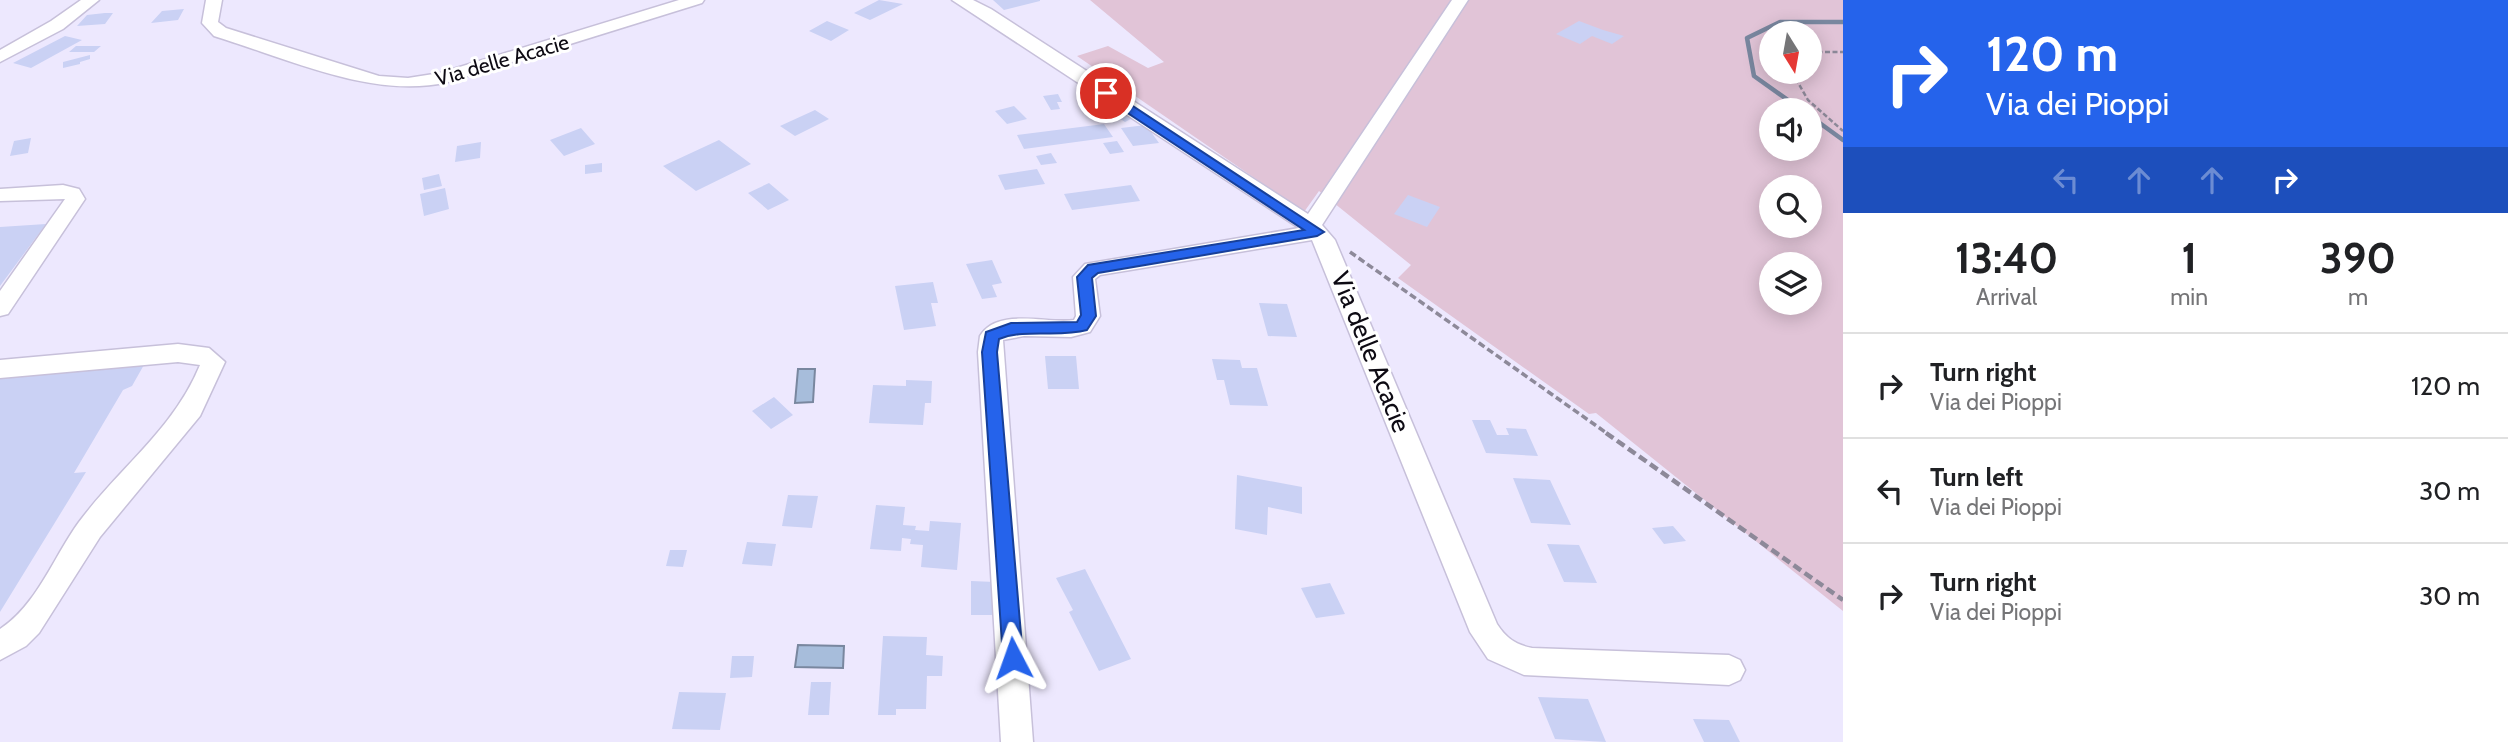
<!DOCTYPE html>
<html lang="en">
<head>
<meta charset="utf-8">
<style>
  :root { --surface:#fff; --page:#f6f6f6; --text:#202124; --muted:#757577; --line:#e0e0e0 }
  body { margin:0; font-family:Cabin,sans-serif; background:var(--page); color:var(--text); height:100vh; display:flex; flex-direction:column; font-size:26px; white-space:nowrap }
  * { box-sizing:border-box; margin:0 }
  p { font-size:23px; color:var(--muted) }
  .icon { flex:none; width:38px; height:38px; fill:none; stroke:currentColor; stroke-width:2; stroke-linecap:round; stroke-linejoin:round }
  .map { position:relative; flex:1; overflow:hidden }
  .drawer { display:flex; flex-direction:column; background:var(--surface); width:665px }
  .drawer>* { flex:none }
  .banner { background:#2563eb; color:#fff; overflow:hidden }
  .needle { width:46px; rotate:169deg }
  .fabs { position:absolute; left:1759px; top:21px; display:grid; gap:14px }
  .fabs a { display:grid; place-items:center; width:63px; height:63px; border-radius:50%; background:var(--surface); box-shadow:0 4px 18px #0003; font-size:35px }
  .pin { position:absolute; display:grid; place-items:center; width:60px; height:60px; color:#fff; margin:-30px; border:4px solid #fff; border-radius:50%; box-shadow:0 2px 7px #0007 }
  .me { position:absolute; width:77px; margin:-38px; rotate:356deg; stroke-linejoin:round; filter:drop-shadow(0 0 5px #0008) }
  .turn { display:flex; align-items:center; gap:24px; height:147px; padding:0 28px; font-size:32px }
  .turn .icon { width:91px; height:91px; stroke-width:2.5 }
  .turn b { display:block; font-size:49px; line-height:60px }
  .lanes { display:flex; align-items:center; height:66px; padding:0 28px; background:#0003; justify-content:center; gap:35px; direction:ltr }
  .lanes .off { opacity:.35 }
  .eta { display:flex; justify-content:space-evenly; align-items:center; height:119px; text-align:center }
  .eta b { font-size:42px; font-weight:700; line-height:49px }
  ul { padding:0; list-style:none }
  li { display:flex; align-items:center; gap:21px; height:105px; padding:0 28px; border-top:2px solid var(--line) }
  li div { flex:1 }
  li b { display:block; font-size:26px }
  li em { font-style:normal }
  main { display:flex; flex:1; min-height:0 }
  .map>svg:first-child { display:block }
  .green { fill:#e1c4d7; fill-rule:evenodd }
  .water { fill:#a7bddb; stroke:#79879f; stroke-width:2 }
  .lines { fill:none; stroke-linecap:round; stroke-linejoin:round }
  .stream { stroke:#79879f; stroke-width:4.5 }
  .building { fill:#cad1f4 }
  .minor-casing { stroke:#c7c0da; stroke-width:3 }
  .path-far2 { stroke:#8d8999; stroke-width:2.5; stroke-dasharray:5 2.5; stroke-linecap:butt }
  .path-far1 { stroke:#8d8999; stroke-width:3.5; stroke-dasharray:7 3.5; stroke-linecap:butt }
  .path { stroke:#8d8999; stroke-width:4.5; stroke-dasharray:9 4.5; stroke-linecap:butt }
  .minor { fill:#fff; fill-rule:evenodd }
  .route { fill:#2563eb; stroke:#184099; stroke-width:2 }
  .labels { text-anchor:middle; dominant-baseline:central; stroke-width:6; stroke-linejoin:round; paint-order:stroke }
  .far-street-label { font-size:21px; fill:#0d0a13; stroke:#fff }
  .street-label { font-size:26px; fill:#0d0a13; stroke:#fff }
</style>
</head>
<body>
<main>
<div class="map">
<svg width="1843" height="742" viewBox="0 0 1843 742">
  <rect width="100%" height="100%" fill="#ede8fe"/>
  <path class="green" d="M1090 0H1843V611L1596 413 1589 414 1398 278 1411 265 1319 191 1304 212 1077 56 1108 46 1148 68 1164 62ZM1771 33H1810V72H1771ZM1771 110H1810V149H1771ZM1771 187H1810V226H1771ZM1771 264H1810V303H1771Z"/>
  <path class="water" d="M798 369H815L813 402 795 403Z
    M798 645 844 646 843 668 795 667Z"/>
  <g class="lines">
    <path class="stream" d="M1802 110 1754 76 1747 38 1780 22H1843
      M1810 116 1843 140"/>
  </g>
  <path class="building" d="M879 0 903 4 870 20 854 13Z
    M993 0H1040V1L1004 10Z
    M184 9 178 20 151 23 162 11Z
    M105 13H113L105 24 77 26 87 15Z
    M827 21 849 30 831 41 809 31Z
    M1579 21 1603 30 1624 36 1612 44 1592 36 1580 44 1556 34Z
    M65 36 82 40 31 68 13 63Z
    M76 46H101L94 52H69Z
    M90 55V59L80 62V64L63 68V62Z
    M1058 94 1062 102H1057L1060 109 1051 110 1043 96Z
    M1014 106 1027 119 1007 124 995 111Z
    M1122 107 1137 116 1125 122 1110 112Z
    M815 110 829 119 795 136 780 126Z
    M1104 124 1113 137 1024 149 1017 135Z
    M1146 125 1159 143 1133 146 1121 128Z
    M581 128 595 144 564 156 550 140Z
    M31 138 28 153 10 156 14 141Z
    M719 140 751 164 696 191 663 166Z
    M1117 141 1124 152 1110 154 1103 143Z
    M481 142 480 158 455 162 457 146Z
    M1051 153 1057 163 1041 165 1036 156Z
    M602 163V172L585 174V165Z
    M1037 169 1045 184 1005 190 998 175Z
    M439 174 442 186 424 190 422 178Z
    M769 183 789 200 768 210 748 193Z
    M1131 185 1140 201 1072 210 1064 194Z
    M445 188 449 209 424 216 420 194Z
    M1408 195 1440 207 1427 227 1394 214Z
    M46 224 0 286V227Z
    M992 260 1002 283 992 285 997 297 982 299 966 264Z
    M933 282 938 303H931L936 326 904 330 895 286Z
    M1259 303 1287 304 1297 337 1268 336Z
    M1045 356H1076L1079 389H1048Z
    M1212 359 1240 360 1242 368H1257L1268 406 1230 405 1224 380H1217Z
    M145 363 132 386 123 390 74 473 86 472 0 612V375Z
    M906 380 932 381 931 403H925L923 425 869 423 873 385 906 386Z
    M774 397 793 415 771 429 752 411Z
    M1472 420H1490L1497 435H1509L1506 428 1526 429 1538 456 1486 453Z
    M1237 475 1302 487V514L1268 507 1267 535 1235 529Z
    M1513 478 1550 480 1571 525 1531 523Z
    M788 495 818 496 812 528 782 526Z
    M876 505 905 507 903 525 916 526 915 530 929 531 930 521 961 523 957 570 921 567 923 545 910 544 911 539 902 538 901 551 870 549Z
    M1673 526 1686 541 1664 544 1652 528Z
    M747 542 776 544 772 566 742 564Z
    M1547 544 1579 545 1597 583 1564 582Z
    M670 550H687L683 567 666 566Z
    M1085 569 1131 659 1099 671 1069 612 1073 610 1056 578Z
    M971 581 995 582V615H971Z
    M1330 583 1345 614 1316 618 1301 588Z
    M883 636 927 637 926 655 943 656 942 676H927L926 709H896V715H878Z
    M732 656H754L752 677 730 678Z
    M811 682H831L829 715H808Z
    M679 692 726 693 720 730 672 729Z
    M1538 697 1588 699 1606 742 1555 739Z
    M1693 719 1729 720 1740 742H1704Z"/>
  <g class="lines">
    <g class="minor-casing">
      <path id="minor" d="M81 0H99L63 29 0 62V50L51 21Z
        M206 0H222L218 22 226 28 379 76 408 78 440 73 679 0H704L702 3 448 82C374 100 286 58 214 36L202 23Z
        M952 0H973L991 9 1308 214 1452 0H1468L1322 225 1335 240 1497 624C1506 638 1516 645 1532 648L1729 655 1740 660 1745 670 1740 680 1729 685 1524 675 1488 659 1470 632 1312 240 1100 275 1095 279 1100 316 1090 332 1071 337 1024 336 1003 340 1033 742H1001L978 352 980 336C997 307 1047 324 1074 320L1076 316 1073 277 1085 264 1299 228Z
        M63 185 79 189 85 199 8 314 0 316V291L65 199 0 201V189Z
        M178 344 209 348 225 362 200 416 100 537 39 633 26 646 0 660V629C37 605 54 556 79 522 119 468 174 429 200 365L178 362 0 378V360Z"/>
    </g>
    <path class="path-far2" d="M1810 52H1843
      M1792 72 1808 100 1843 131"/>
    <path class="path-far1" d="M1350 252 1608 434"/>
    <path class="path" d="M1606 433 1843 600"/>
    <use href="#minor" class="minor"/>
  </g>
  <path class="route" d="M1102 91H1110L1324 232 1317 236 1098 273 1092 278 1096 316 1087 330C1058 338 1027 328 999 339L997 352 1023 658 1020 665 1013 667 1006 665 1003 658 982 352 986 332 1011 323 1077 322 1081 315 1077 277 1088 265 1304 230 1102 96Z"/>
  <g class="labels">
    <g class="far-street-label">
      <text transform="translate(502 60) rotate(-16)">Via delle Acacie</text>
    </g>
    <g class="street-label">
      <text transform="translate(1371 352) rotate(68)">Via delle Acacie</text>
    </g>
  </g>
</svg>
<div class="fabs">
<a><svg class="needle" viewBox="-14 -14 28 28"><path d="M0-13l5 13h-10z" fill="#e53935"/><path d="M0 13l5-13h-10z" fill="#757577"/></svg></a>
<a><svg class="icon" aria-label="sound" viewBox="0 0 24 24"><path d="M4 9h4l5-4v14l-5-4H4zM17 9q2 3 0 6"/></svg></a>
<a><svg class="icon" aria-label="search" viewBox="0 0 24 24"><circle cx="10" cy="10" r="6"/><path d="M15 15l6 6"/></svg></a>
<a><svg class="icon" aria-label="layers" viewBox="0 0 24 24"><path d="M12 4l9 5-9 5-9-5zM3 14l9 5 9-5"/></svg></a>
</div>
<div class="pin" style="left:1106px;top:93px;background:#d93025"><svg class="icon" aria-label="arrive" viewBox="0 0 24 24"><path d="M6 21V4h12l-3 4 3 4H6"/></svg></div>
<svg class="me" style="left:1013px;top:658px" viewBox="-20 -20 40 40"><path d="M0-17L14 15 0 8-14 15z" fill="#2563eb" stroke="#fff" stroke-width="4"/></svg>
</div>
<section class="drawer">
<div class="banner">
<div class="turn"><svg class="icon" aria-label="right" viewBox="0 0 24 24"><path d="M7 20v-9h11M14 6l5 5-5 5"/></svg><div><b>120 m</b>Via dei Pioppi</div></div>
<div class="lanes"><svg class="icon off" aria-label="left" viewBox="0 0 24 24"><path d="M17 20v-9H6M10 6l-5 5 5 5"/></svg><svg class="icon off" aria-label="ahead" viewBox="0 0 24 24"><path d="M12 20V5M6 11l6-6 6 6"/></svg><svg class="icon off" aria-label="ahead" viewBox="0 0 24 24"><path d="M12 20V5M6 11l6-6 6 6"/></svg><svg class="icon" aria-label="right" viewBox="0 0 24 24"><path d="M7 20v-9h11M14 6l5 5-5 5"/></svg></div>
</div>
<div class="eta">
<div><b>13:40</b><p>Arrival</p></div>
<div><b>1</b><p>min</p></div>
<div><b>390</b><p>m</p></div>
</div>
<ul>
<li><svg class="icon" aria-label="right" viewBox="0 0 24 24"><path d="M7 20v-9h11M14 6l5 5-5 5"/></svg><div><b>Turn right</b><p>Via dei Pioppi</p></div><em>120 m</em></li>
<li><svg class="icon" aria-label="left" viewBox="0 0 24 24"><path d="M17 20v-9H6M10 6l-5 5 5 5"/></svg><div><b>Turn left</b><p>Via dei Pioppi</p></div><em>30 m</em></li>
<li><svg class="icon" aria-label="right" viewBox="0 0 24 24"><path d="M7 20v-9h11M14 6l5 5-5 5"/></svg><div><b>Turn right</b><p>Via dei Pioppi</p></div><em>30 m</em></li>
</ul>
</section>
</main>
</body>
</html>
